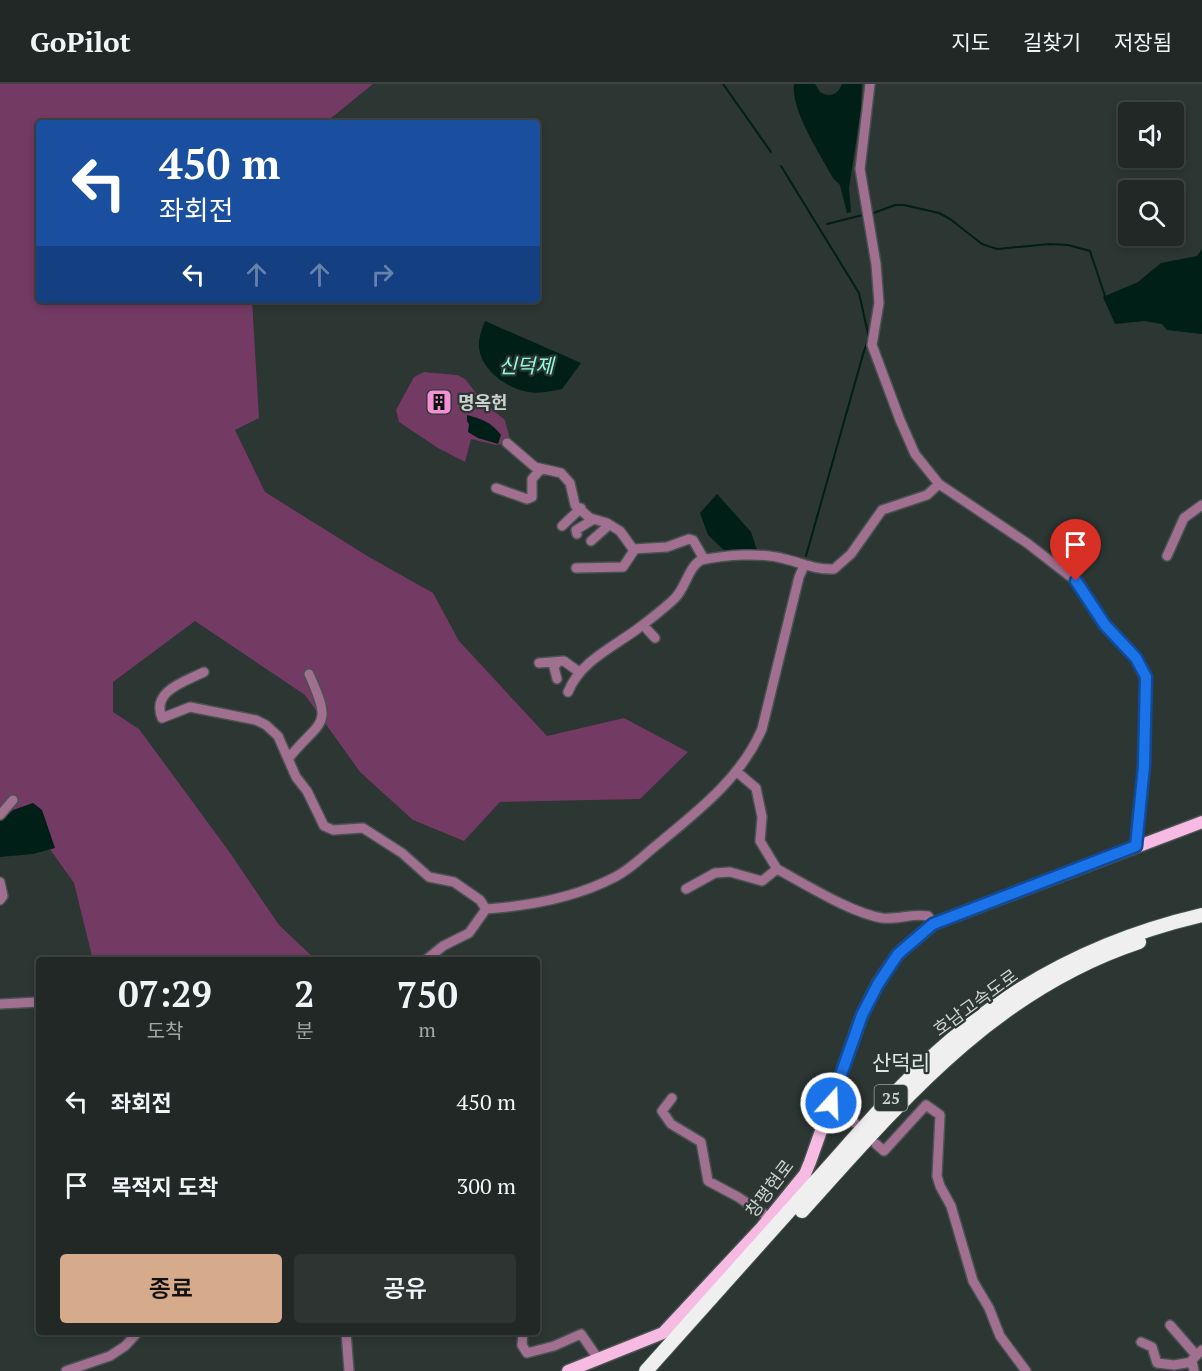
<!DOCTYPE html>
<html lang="ko">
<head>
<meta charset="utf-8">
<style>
  :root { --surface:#212826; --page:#2d3432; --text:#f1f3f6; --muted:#a2a6a7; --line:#3e4443; --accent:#d6ab8b }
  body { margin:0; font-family:"PT Serif","Noto Sans KR",serif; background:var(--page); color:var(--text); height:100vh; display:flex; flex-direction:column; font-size:22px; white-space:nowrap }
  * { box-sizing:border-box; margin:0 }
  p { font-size:20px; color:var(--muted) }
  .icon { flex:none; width:33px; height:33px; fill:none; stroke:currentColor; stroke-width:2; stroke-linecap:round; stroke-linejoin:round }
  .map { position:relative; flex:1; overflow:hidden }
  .sheet { position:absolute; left:36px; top:873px; width:504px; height:378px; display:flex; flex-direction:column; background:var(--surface); border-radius:6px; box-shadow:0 3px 9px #0003,0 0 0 2px var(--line) }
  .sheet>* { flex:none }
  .top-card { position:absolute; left:36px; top:36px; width:504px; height:183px; border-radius:6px; box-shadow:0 3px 9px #0003,0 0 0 2px var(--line); background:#1a4fa0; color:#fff; overflow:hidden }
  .controls { position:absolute; left:1118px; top:18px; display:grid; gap:12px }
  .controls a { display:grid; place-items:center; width:66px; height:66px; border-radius:6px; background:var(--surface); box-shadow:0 3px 9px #0003,0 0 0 2px var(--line); font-size:30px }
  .pin { position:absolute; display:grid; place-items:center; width:51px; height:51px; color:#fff; margin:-62px -26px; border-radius:50% 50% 50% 0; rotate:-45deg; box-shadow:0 0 6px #0007 }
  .pin .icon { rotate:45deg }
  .me { position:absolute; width:66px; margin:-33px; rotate:20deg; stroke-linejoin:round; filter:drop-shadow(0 0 4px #0008) }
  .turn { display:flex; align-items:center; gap:21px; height:126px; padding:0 24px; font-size:27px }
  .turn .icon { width:78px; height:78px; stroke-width:2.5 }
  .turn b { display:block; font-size:42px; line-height:51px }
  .lanes { display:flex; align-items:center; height:57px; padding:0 24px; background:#0003; justify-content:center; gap:30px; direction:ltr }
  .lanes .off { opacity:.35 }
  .eta { display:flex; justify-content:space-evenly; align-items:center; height:102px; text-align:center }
  .eta b { font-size:36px; font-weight:600; line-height:42px }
  .primary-button { display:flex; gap:12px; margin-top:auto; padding:12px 24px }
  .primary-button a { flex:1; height:69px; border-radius:6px; background:var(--accent); color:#111; font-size:24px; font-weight:600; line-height:69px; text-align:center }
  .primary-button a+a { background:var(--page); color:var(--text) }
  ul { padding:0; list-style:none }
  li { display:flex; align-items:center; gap:18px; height:84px; padding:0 24px }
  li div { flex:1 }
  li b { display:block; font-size:22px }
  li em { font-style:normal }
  header { display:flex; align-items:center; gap:36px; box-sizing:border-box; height:84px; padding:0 30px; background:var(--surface); border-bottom:2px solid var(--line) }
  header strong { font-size:28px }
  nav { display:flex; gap:33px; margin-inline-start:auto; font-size:21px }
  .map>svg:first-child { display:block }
  .green { fill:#733a63 }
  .water { fill:#001f16 }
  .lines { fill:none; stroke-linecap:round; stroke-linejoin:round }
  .stream { stroke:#001f16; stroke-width:2 }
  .minor-casing { stroke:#49524f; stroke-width:12 }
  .major-casing { stroke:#49524f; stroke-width:15 }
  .highway-casing { stroke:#49524f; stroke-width:16 }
  .minor { stroke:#a17091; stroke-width:9 }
  .major { stroke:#f7bbe3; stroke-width:12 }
  .highway { stroke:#efefef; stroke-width:14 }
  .route-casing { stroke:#114b97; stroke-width:15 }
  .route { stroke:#1a73e8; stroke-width:10 }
  .labels { text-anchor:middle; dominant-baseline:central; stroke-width:4.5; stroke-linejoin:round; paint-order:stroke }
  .shield { fill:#2c3632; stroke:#9da4a1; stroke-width:1.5 }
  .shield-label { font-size:16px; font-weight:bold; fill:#cdd3d1 }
  .poi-label { font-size:18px; font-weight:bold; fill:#cdd3d1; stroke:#2c3632; text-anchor:start }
  .street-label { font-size:18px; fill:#cdd3d1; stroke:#2c3632 }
  .water-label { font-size:20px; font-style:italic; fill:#8ffcdb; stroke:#2c3632 }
  .quarter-label { font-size:21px; fill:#dbe8e3; stroke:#2c3632 }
</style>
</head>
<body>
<header>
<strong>GoPilot</strong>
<nav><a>지도</a><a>길찾기</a><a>저장됨</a></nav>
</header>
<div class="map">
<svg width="1202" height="1287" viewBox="0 0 1202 1287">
  <rect width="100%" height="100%" fill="#2c3632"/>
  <path class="green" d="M0 0H373L325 39H39V216H252L259 334 235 346 265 408 369 473 433 509 459 557 547 652 624 634 688 668 640 715 500 718 464 757 413 736 360 688 305 611 195 537 113 598V628L139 645 228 766 279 841 316 876H93L74 799 27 733 0 757Z
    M424 288 457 291 465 295 483 318 505 336 509 352 507 359 496 361 471 355 465 378 438 364 399 338 396 326 414 293Z"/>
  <path class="water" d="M794 0H815L820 8C829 14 838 11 842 0H862L861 25 849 104 851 128 847 129 840 101 833 94C820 70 791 27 794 0Z
    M1202 165V250L1167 246 1162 240 1144 237 1115 240 1103 213 1138 198 1161 179 1197 172Z
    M485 237 581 279 562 305C551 307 540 310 529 308 508 305 482 287 479 264 478 255 482 245 485 237Z
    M467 331C482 335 491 338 501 351L498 360 478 354 468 348 469 340 467 337Z
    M717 410 751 448 757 466 727 469 708 451 700 429Z
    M33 719 42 726 55 764 33 770 0 773V737L13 726Z"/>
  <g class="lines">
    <path class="stream" d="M723 0 771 68
      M781 82 859 209 869 254 864 267 806 472
      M871 130 895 121H904L939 129 950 135 982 160 997 165 1050 160 1068 161 1090 167 1105 212
      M827 140 863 131"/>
    <g class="minor-casing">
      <path id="minor" d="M870 0 860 85 876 180 879 219 872 261 900 336 915 370 939 400 1027 459 1076 497 1105 541 1136 574 1146 593 1144 682 1136 762
        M507 359 535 383 561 389 570 399 575 421 590 434 607 439 620 447 633 465 667 463 689 455 693 456 704 475
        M496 404 527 415 532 413V395L541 385
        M562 442 581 424
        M577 450 576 446 594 435
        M591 457 609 441
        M1167 472 1184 434 1202 421
        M576 484 623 483 635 465
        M643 541 655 554
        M539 579 564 577 579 588
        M204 588C184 598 151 607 162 634L190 623 256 636 266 641 278 652 296 693 307 707 324 742 333 746 363 744 402 769 429 793 454 798 480 816 486 825
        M557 595 554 583 558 578
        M568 608C580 578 611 564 636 546 648 537 661 527 672 517 686 506 687 484 701 476 726 471 760 468 785 475 802 479 816 486 834 485L851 470 882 426 927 411 939 400
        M288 675C321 634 334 645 309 590
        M737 688 756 704 762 733 760 757 777 785
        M0 731 13 716
        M0 798 3 812 0 816
        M686 805 715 789 730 788 762 797 777 785C805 800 851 829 882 834 898 836 912 829 928 832L933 840
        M426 876 443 862 469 849 486 825C528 822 577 813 615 793 631 785 644 771 658 760 698 727 741 694 762 645L799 493 804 482
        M0 920 39 918
        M672 1014 662 1027 671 1040 701 1058 708 1097 738 1113 770 1134
        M831 1019 855 1039
        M876 1060 884 1067 926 1021 940 1031 937 1092 940 1102 951 1122 973 1197 989 1224 1000 1252 1026 1287
        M1170 1241 1196 1271
        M346 1248 349 1287
        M523 1248 522 1261 527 1269 554 1262 581 1250 599 1276
        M1141 1258 1152 1263 1157 1279 1174 1281 1192 1278
        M66 1287 110 1272 125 1262 138 1248
        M1194 1287 1192 1276 1202 1266"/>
    </g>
    <g class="major-casing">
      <path id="major" d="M568 1287 663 1249 762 1143 805 1090 810 1078 862 931 878 899 898 870 933 840 1202 738"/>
    </g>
    <g class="highway-casing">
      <path id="highway" d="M802 1127C901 1017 994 906 1139 858
        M646 1287C702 1224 758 1161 815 1098 863 1045 910 987 967 943 1036 888 1116 851 1202 831"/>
    </g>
    <use href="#minor" class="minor"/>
    <use href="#major" class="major"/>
    <use href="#highway" class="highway"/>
  </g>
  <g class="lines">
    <g class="route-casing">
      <path id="route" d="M831 1019 862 931 878 900 898 870 933 840 1136 762 1144 682 1146 593 1136 574 1105 541 1076 497"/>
    </g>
    <use href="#route" class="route"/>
  </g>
  <defs>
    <g id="building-square" transform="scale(1.35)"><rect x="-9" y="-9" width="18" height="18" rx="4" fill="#f391d6" stroke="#2c3632"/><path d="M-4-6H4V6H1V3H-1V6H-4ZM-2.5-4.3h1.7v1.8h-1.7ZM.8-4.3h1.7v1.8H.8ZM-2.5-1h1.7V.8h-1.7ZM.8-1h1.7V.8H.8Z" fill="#111"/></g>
  </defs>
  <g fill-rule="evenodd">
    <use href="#building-square" x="439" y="318"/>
  </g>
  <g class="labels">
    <rect class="shield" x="874.5" y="1001" width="33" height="26" rx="4.5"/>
    <g class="shield-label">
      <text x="891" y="1014">25</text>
    </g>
    <g class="poi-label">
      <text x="458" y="318">명옥헌</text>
    </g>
    <g class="street-label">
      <text transform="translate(975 918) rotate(-36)">호남고속도로</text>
      <text transform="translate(769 1104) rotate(-53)">창평현로</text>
    </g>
    <g class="water-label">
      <text x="526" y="281">신덕제</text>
    </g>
    <g class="quarter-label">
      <text x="901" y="978">산덕리</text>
    </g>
  </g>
</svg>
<div class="controls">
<a><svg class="icon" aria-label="sound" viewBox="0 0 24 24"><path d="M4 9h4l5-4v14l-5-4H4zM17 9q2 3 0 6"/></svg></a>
<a><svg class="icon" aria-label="search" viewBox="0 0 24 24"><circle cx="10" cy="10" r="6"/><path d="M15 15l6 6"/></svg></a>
</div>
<div class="pin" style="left:1076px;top:497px;background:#d93025"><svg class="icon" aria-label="arrive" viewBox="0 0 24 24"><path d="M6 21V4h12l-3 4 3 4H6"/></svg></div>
<svg class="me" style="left:831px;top:1019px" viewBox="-20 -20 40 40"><circle r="17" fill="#1a73e8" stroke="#fff" stroke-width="3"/><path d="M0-11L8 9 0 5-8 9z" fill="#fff"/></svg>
<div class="top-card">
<div class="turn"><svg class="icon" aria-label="left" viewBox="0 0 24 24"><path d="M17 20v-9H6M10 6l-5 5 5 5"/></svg><div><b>450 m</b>좌회전</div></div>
<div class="lanes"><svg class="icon" aria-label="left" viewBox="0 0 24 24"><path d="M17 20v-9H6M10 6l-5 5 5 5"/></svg><svg class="icon off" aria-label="ahead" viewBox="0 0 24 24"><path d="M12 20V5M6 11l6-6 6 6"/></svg><svg class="icon off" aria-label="ahead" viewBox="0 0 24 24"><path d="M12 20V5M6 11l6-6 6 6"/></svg><svg class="icon off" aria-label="right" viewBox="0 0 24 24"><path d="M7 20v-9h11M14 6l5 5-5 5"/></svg></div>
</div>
<section class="sheet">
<div class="eta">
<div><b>07:29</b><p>도착</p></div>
<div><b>2</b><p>분</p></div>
<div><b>750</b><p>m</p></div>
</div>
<ul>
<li><svg class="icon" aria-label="left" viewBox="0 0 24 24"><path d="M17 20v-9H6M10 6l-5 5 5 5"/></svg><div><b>좌회전</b></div><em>450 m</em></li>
<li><svg class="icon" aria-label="arrive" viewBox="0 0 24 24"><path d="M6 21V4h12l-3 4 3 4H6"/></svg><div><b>목적지 도착</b></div><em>300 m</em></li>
</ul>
<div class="primary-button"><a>종료</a><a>공유</a></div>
</section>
</div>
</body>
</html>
